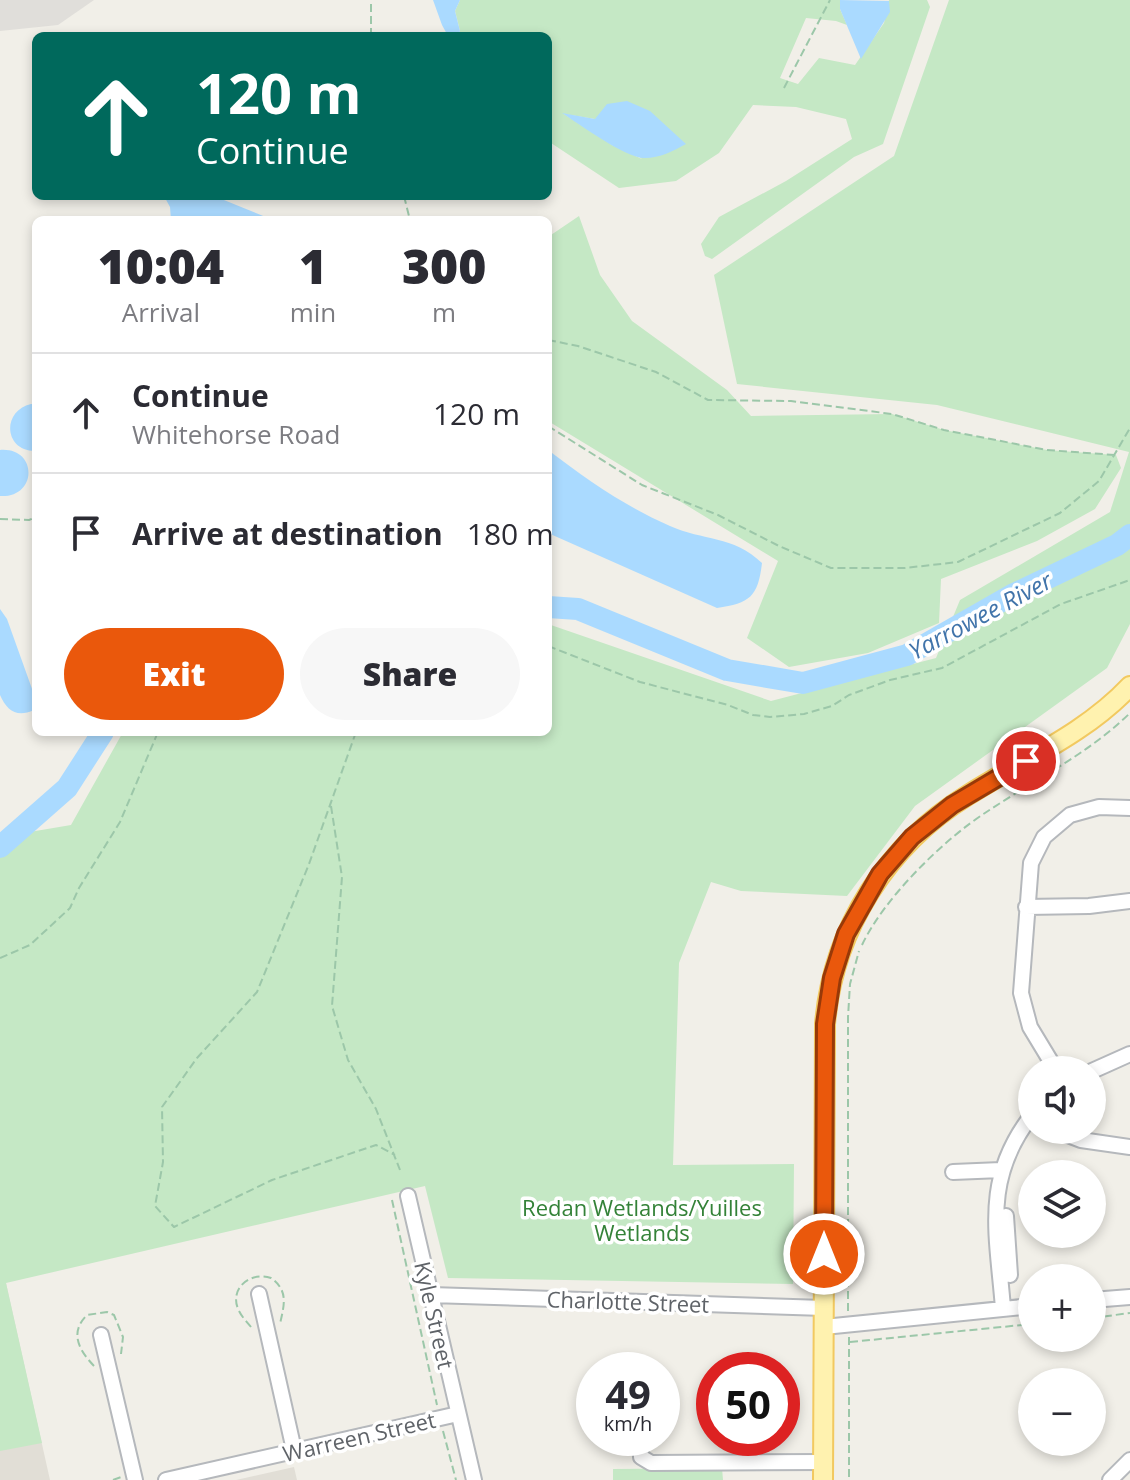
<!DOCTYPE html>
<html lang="en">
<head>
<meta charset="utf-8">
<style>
  :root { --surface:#fff; --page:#f7f7f7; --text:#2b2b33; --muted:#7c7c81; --line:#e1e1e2; --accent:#ea580c }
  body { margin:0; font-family:"Open Sans",sans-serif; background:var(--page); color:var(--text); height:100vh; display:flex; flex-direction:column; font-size:30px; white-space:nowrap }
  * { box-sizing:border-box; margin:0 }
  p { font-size:26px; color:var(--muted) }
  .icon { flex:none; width:44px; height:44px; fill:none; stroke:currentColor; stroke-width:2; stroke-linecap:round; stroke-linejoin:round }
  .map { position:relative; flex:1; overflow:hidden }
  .details { position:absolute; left:32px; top:216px; width:520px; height:520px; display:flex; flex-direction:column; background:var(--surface); border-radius:12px; box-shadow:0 4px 12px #0003 }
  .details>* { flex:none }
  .top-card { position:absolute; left:32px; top:32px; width:520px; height:168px; border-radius:12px; box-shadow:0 4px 12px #0003; background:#00695c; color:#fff; overflow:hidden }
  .fabs { position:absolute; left:1018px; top:1056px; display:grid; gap:16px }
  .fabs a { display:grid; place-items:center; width:88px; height:88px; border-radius:50%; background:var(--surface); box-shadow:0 4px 12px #0003; font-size:40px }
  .speed { position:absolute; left:576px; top:1352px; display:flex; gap:16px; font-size:40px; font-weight:700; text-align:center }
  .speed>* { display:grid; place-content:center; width:104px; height:104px; border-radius:50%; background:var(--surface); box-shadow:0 4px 12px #0003; line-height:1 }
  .speed small { font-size:20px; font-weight:400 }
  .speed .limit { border:12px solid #d22; background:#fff; color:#111 }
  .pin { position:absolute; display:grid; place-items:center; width:68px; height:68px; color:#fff; margin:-34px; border:4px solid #fff; border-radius:50%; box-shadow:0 2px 8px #0007 }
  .me { position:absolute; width:88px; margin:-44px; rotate:0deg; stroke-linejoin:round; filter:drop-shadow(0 0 6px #0008) }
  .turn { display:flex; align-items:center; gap:28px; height:168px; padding:0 32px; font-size:36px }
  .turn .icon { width:104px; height:104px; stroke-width:2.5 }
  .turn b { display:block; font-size:56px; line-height:68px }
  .eta { display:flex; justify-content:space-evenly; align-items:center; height:136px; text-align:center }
  .eta b { font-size:48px; font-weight:800; line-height:56px }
  .action { display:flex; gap:16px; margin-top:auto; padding:16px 32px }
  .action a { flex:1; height:92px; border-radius:48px; background:var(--accent); color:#fff; font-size:32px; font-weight:800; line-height:92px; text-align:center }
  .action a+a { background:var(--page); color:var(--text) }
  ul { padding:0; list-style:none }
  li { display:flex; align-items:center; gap:24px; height:120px; padding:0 32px; border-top:2px solid var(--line) }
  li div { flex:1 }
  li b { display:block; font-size:30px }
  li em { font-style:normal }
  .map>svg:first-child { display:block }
  .industrial { fill:#e0deda }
  .education { fill:#e1ded6 }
  .green { fill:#c5e8c5; fill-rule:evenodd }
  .water { fill:#aadaff }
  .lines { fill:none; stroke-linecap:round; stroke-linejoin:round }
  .river { stroke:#aadaff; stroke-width:22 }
  .minor-casing { stroke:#b5b8bc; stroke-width:18 }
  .major-casing { stroke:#f2c960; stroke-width:22 }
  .path { stroke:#9cc7a9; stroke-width:2; stroke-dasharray:8 4; stroke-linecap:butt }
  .minor { stroke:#fff; stroke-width:14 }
  .major { stroke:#fff2af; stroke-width:18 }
  .route-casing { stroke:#983908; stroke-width:20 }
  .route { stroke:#ea580c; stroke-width:14 }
  .labels { text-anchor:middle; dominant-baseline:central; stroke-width:7; stroke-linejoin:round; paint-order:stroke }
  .park-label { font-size:22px; fill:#348238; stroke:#fff }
  .street-label { font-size:22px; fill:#5f6368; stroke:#fff }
  .water-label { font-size:24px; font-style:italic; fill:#4174aa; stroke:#fff }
</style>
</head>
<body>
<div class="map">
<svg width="1130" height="1480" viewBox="0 0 1130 1480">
  <rect width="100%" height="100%" fill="#f1efe8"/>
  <path class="industrial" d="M0 0H94L58 25 0 31Z"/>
  <path class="education" d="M6 1283 50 1480H0V1285Z
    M294 1467 297 1480H236Z"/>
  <path class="green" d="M460 0H840V9L847 25 836 21 806 18 780 78 798 84 819 58 855 65 884 23 889 0H927L930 7 883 144 854 157 712 259 705 256 701 244 719 217 786 181 852 139 846 119 796 107 753 105 719 153 676 181 619 188 548 141V36H458L460 31 455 11ZM564 114 595 119 642 159 612 145Z
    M949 0H1130V624L1107 668 915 806 847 896 741 891 711 882 679 963 673 1165 794 1164 793 1284 448 1278 425 1186 6 1283 42 1443 0 1451V837L71 825 123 732H548V624L771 701 936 658 960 600 1110 512 1129 452 937 405 737 384 714 275 894 156Z
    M579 216 600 275 632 321 727 390 751 416 892 414 944 430 1047 450 1116 455 1121 468 1095 509 1037 541 941 579 939 623 868 653 789 667 747 638 778 561 548 421V237Z
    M722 1468 723 1480H613V1469Z"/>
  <path class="water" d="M433 0H460L455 11 460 31 458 36H448L442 25Z
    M840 0 889 1 890 12 861 59 840 9Z
    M627 101 650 111 686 144C673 151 660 158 645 158 627 159 579 124 562 113L595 119 607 104Z
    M164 196H214L273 220H171L170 207Z
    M31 404H36V451C4 452 1 411 31 404Z
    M0 450C38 447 38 498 0 496Z
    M548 450C586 479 626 507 670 526 703 541 733 535 762 563 758 597 750 603 717 608L548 533Z
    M0 609 7 619 36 700 34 710C17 718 7 711 0 695Z"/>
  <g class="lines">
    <path class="river" d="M548 607 578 609 727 670 803 683 907 655 1012 595 1117 545 1130 535
      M0 847 67 788 103 732"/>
    <g class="minor-casing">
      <path id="minor" d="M1026 907 1089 906 1130 901
        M1056 1070 1030 1027 1021 993 1031 863 1044 837 1070 815 1099 807 1130 808
        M1092 1071 1130 1054
        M1055 1130 1081 1140 1130 1147
        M953 1172 1001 1170
        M408 1196 474 1480
        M1006 1216 1010 1275
        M259 1294 294 1450
        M431 1295 824 1308
        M1092 1300 1130 1297
        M1003 1308C997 1233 982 1179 1032 1115
        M824 1327 1032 1306
        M101 1335 135 1480
        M640 1438 641 1457 651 1463 823 1462
        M166 1480 458 1414
        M1110 1480 1130 1460"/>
    </g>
    <g class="major-casing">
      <path id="major" d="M823 1480 825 1024C833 929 887 845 968 795 1023 760 1085 734 1130 686"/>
    </g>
    <path class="path" d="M371 36V0
      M784 88 830 0
      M404 196 410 220
      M548 340 578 346 656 372 708 400 791 401 892 414 944 430 1047 450 1115 455
      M548 426 642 485 718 515 779 546 831 568H905L958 562 1060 513 1099 481 1130 428
      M0 519 29 520 36 517
      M548 646 640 682 728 705 753 715 770 717 804 714 832 706 849 695 890 680 942 668 1061 604 1130 580
      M356 732 309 864 257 992 197 1058 162 1107 163 1162 155 1206 174 1227 272 1180 376 1145 395 1155
      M331 806 342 877 332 1006 348 1060 376 1109 400 1170
      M862 945C884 898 944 839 988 811 1036 779 1088 754 1130 713
      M0 958 30 945 70 908 79 888 120 822 158 732
      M392 1200 437 1405
      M848 1311V1017L850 984 859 951
      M1092 1318 1130 1313
      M251 1327C247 1322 242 1317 239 1311 228 1289 250 1271 271 1278 289 1291 284 1305 280 1324
      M849 1337V1480
      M850 1342 1032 1324
      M94 1366C79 1350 69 1333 87 1315L107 1312 114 1315 123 1337 121 1354
      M443 1431 456 1480
      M113 1480 121 1477"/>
    <use href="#minor" class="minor"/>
    <use href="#major" class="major"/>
  </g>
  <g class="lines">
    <g class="route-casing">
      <path id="route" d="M824 1254 825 1024 832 978 846 934 880 874 912 837 952 805 1026 761"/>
    </g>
    <use href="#route" class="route"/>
  </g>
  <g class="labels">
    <g class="park-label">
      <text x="642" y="1207">Redan Wetlands/Yuilles<tspan x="642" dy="25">Wetlands</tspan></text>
    </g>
    <g class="street-label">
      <text transform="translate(628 1301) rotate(2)">Charlotte Street</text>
      <text transform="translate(435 1315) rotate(77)">Kyle Street</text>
      <text transform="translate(359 1436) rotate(-13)">Warreen Street</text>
    </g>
    <g class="water-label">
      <text transform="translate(980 615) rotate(-28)">Yarrowee River</text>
    </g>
  </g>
</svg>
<div class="fabs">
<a><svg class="icon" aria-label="sound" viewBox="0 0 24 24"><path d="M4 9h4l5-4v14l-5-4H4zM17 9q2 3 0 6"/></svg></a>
<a><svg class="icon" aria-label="layers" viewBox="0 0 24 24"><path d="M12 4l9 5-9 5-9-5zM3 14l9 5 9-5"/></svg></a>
<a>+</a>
<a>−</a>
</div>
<div class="speed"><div>49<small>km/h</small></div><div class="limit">50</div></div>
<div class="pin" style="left:1026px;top:761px;background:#d93025"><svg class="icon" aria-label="arrive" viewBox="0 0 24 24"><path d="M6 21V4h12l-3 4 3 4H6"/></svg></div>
<svg class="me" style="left:824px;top:1254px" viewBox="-20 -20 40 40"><circle r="17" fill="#ea580c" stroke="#fff" stroke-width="3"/><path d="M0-11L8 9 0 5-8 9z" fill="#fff"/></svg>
<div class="top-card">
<div class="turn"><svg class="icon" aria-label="ahead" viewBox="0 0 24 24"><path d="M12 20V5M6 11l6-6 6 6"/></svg><div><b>120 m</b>Continue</div></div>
</div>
<section class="details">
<div class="eta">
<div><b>10:04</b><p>Arrival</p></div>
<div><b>1</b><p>min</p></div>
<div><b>300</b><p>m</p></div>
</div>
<ul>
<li><svg class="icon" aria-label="ahead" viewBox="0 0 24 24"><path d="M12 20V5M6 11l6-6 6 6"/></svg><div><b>Continue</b><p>Whitehorse Road</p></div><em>120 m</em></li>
<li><svg class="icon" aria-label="arrive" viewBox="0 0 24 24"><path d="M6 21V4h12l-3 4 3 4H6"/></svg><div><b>Arrive at destination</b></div><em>180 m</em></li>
</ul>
<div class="action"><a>Exit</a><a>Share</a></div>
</section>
</div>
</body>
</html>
